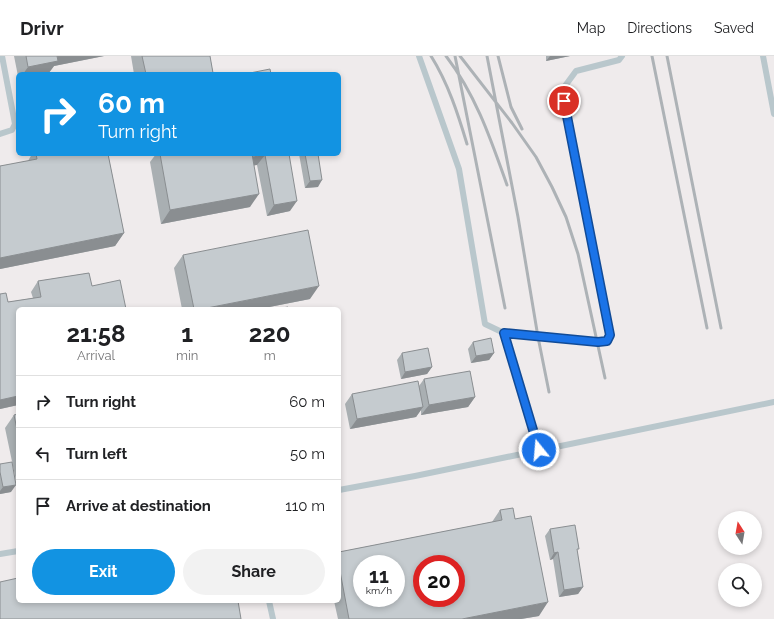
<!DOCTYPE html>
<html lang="en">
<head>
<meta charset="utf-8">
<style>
  :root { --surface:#fff; --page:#f2f2f2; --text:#202124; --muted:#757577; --line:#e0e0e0; --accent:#1293e2 }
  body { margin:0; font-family:Raleway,sans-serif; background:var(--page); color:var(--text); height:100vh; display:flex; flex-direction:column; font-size:15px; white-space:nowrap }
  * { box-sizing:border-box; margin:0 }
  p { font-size:13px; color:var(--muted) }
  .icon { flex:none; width:22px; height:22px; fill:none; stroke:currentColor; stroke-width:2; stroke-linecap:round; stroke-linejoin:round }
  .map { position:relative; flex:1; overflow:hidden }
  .sheet { position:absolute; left:16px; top:251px; width:325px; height:296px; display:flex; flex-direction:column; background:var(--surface); border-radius:6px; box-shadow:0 2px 6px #0003 }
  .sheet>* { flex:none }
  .hud { position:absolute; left:16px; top:16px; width:325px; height:84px; border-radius:6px; box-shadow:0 2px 6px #0003; background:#1293e2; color:#fff; overflow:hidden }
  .needle { width:26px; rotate:349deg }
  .fabs { position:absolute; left:718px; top:455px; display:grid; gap:8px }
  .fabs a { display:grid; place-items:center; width:44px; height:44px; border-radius:50%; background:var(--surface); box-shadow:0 2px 6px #0003; font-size:20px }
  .speed { position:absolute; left:353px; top:499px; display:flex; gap:8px; font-size:20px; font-weight:700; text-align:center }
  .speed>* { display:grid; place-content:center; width:52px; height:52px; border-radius:50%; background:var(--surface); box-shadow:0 2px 6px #0003; line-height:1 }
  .speed small { font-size:10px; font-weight:400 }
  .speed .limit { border:6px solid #d22; background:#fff; color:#111 }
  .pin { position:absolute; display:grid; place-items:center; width:34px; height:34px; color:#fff; margin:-17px; border:2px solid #fff; border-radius:50%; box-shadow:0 1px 4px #0007 }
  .me { position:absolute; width:44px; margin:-22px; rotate:343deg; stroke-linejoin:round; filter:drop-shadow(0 0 3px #0008) }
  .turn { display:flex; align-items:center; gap:14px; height:84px; padding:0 16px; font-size:18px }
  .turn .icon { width:52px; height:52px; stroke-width:2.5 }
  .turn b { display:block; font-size:28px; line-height:34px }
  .eta { display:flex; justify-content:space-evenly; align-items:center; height:68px; text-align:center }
  .eta b { font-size:24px; font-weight:700; line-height:28px }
  .cta { display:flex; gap:8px; margin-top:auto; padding:8px 16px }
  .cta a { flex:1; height:46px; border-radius:24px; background:var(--accent); color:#fff; font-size:16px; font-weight:700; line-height:46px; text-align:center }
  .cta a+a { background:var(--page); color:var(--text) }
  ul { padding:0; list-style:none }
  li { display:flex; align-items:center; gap:12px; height:52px; padding:0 16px; border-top:1px solid var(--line) }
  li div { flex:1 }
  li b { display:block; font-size:15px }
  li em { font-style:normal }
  header { display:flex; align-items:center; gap:24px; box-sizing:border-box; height:56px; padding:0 20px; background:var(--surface); border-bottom:1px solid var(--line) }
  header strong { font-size:19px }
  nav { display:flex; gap:22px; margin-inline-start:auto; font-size:14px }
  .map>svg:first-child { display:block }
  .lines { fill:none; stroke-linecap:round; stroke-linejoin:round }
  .lane { stroke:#b9c7cc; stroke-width:6 }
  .rail { stroke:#adb2b6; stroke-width:3 }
  .wall { fill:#a9afb2 }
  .shaded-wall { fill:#8a8e91 }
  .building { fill:#c5cbcf; stroke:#8a8e91; fill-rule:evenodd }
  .route-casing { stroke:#114b97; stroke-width:10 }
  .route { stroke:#1a73e8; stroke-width:7 }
</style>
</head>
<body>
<header>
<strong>Drivr</strong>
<nav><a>Map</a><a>Directions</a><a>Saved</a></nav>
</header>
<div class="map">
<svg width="774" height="563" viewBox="0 0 774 563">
  <rect width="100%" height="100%" fill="#efebec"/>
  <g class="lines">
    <path class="lane" d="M419 0 459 113 485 268 504 277 539 394
      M763 0 774 58
      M0 78 12 74 15 68 2 0
      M504 277 597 286 607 285 611 279 564 45 565 30 576 15 619 4 622 0
      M339 434 415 420 774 346
      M0 498 18 495
      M269 545 273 563"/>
    <path class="rail" d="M431 0C448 27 458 58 467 88
      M446 0C476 39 491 84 507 129
      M455 0 505 252
      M460 0 512 67 536 101 552 131 566 161 578 198 605 322
      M487 0 518 161 538 281 549 336
      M498 0 511 51 522 73
      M652 0 707 272
      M667 0 721 272"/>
  </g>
  <path class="wall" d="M14 0H104L54 10 48 18H18V20Z
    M131 0H210L213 17V18H134Z
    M546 0H570L546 5Z
    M32 98H108L124 177 115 190 0 213V110L28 105Z
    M156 98H289L290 155 267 160 257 109H254L250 151 161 168 150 106Z
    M299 98H318V131L305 132Z
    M183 199 310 243 259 253H182L174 212Z
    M89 217 18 349 0 353V238L8 246 33 242 31 236 38 225Z
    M473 286 494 297 489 304 471 307 468 293Z
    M402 297 432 311 427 318 401 323 397 304Z
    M424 323 475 341 468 351 421 359V354L416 361 350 373 345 348 352 338 419 330Z
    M18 358V434L5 372 14 359Z
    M0 408 11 436 0 438Z
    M500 454 515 463 539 560 521 563H338L334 545H339V496L492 466Z
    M550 473 577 495 583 531 578 538 559 541 553 503 550 504 545 480Z"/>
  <path class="shaded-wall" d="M56 0H104L54 10 48 18H23L28 11Z
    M550 0H570L546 5Z
    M265 99 257 109 246 111 253 101Z
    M322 124 318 131 305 132 310 125Z
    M259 138 250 151 161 168 170 154Z
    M297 145 290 155 267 160 274 149Z
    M124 177 115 190 0 213V202Z
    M319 230 310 243 259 253H202Z
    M494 297 489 304 471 307 476 300Z
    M432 311 427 318 401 323 405 316Z
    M18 340V349L0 353V344Z
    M475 341 468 351 421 359 429 349Z
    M423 351 416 361 350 373 357 363Z
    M16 429 11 436 0 438V435L3 431Z
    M558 496 553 503 550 504 554 497Z
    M583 531 578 538 559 541 564 534Z
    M548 546 539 560 521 563H462Z"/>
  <path class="building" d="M26 0H57L58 5 28 11Z
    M142 0H210L213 17 208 18H146Z
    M270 13 271 18H250V17Z
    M36 98H108L124 177 0 202V110L37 103Z
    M160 98H252L259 138 170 154Z
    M252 98H289L297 145 274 149 265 99 253 101Z
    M305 98H318L322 124 310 125Z
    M308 174 319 230 202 253H194L183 199Z
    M89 217 92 230 120 224 126 253H18V340L0 344V238L6 237 8 246 41 241 38 225Z
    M288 251V253H276Z
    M491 282 494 297 476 300 473 286Z
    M428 292 432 311 405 316 402 297Z
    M470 315 475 341 429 349 424 323Z
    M418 325 423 351 357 363 352 338Z
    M18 358V378L14 359Z
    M12 406 16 429 3 431 0 416V408Z
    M513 452 515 463 531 460 548 546 462 563H349L339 510V496L502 464 500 454ZM362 508H396V542H362ZM422 508H456V542H422Z
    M575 469 579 493H577L583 531 564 534 558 496 554 497 550 473Z
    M18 522V545H238L241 563H0V526Z"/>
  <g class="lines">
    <g class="route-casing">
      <path id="route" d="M539 394 504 277 598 286 607 285 610 279 564 45"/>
    </g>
    <use href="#route" class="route"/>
  </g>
</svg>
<div class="fabs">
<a><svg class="needle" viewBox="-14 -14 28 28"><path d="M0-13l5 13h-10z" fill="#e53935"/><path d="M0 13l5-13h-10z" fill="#757577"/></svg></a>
<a><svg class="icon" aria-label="search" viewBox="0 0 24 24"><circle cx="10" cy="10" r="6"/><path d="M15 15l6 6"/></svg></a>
</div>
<div class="speed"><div>11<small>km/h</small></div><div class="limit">20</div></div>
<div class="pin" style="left:564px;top:45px;background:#d93025"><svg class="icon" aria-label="arrive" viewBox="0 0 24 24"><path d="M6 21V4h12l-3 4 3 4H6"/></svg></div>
<svg class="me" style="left:539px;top:394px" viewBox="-20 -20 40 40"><circle r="17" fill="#1a73e8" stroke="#fff" stroke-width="3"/><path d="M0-11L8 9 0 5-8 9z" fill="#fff"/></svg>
<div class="hud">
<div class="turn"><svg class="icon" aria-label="right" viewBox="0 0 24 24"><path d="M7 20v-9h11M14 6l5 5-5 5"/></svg><div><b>60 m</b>Turn right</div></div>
</div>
<section class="sheet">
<div class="eta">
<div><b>21:58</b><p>Arrival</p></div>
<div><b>1</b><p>min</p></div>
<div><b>220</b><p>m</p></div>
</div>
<ul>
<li><svg class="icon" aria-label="right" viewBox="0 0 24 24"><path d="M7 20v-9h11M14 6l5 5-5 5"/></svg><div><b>Turn right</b></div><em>60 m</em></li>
<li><svg class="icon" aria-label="left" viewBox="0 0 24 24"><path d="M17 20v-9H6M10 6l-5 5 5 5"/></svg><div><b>Turn left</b></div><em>50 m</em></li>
<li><svg class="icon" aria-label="arrive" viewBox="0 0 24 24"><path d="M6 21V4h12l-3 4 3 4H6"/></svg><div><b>Arrive at destination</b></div><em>110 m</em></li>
</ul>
<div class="cta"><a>Exit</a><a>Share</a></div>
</section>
</div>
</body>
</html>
